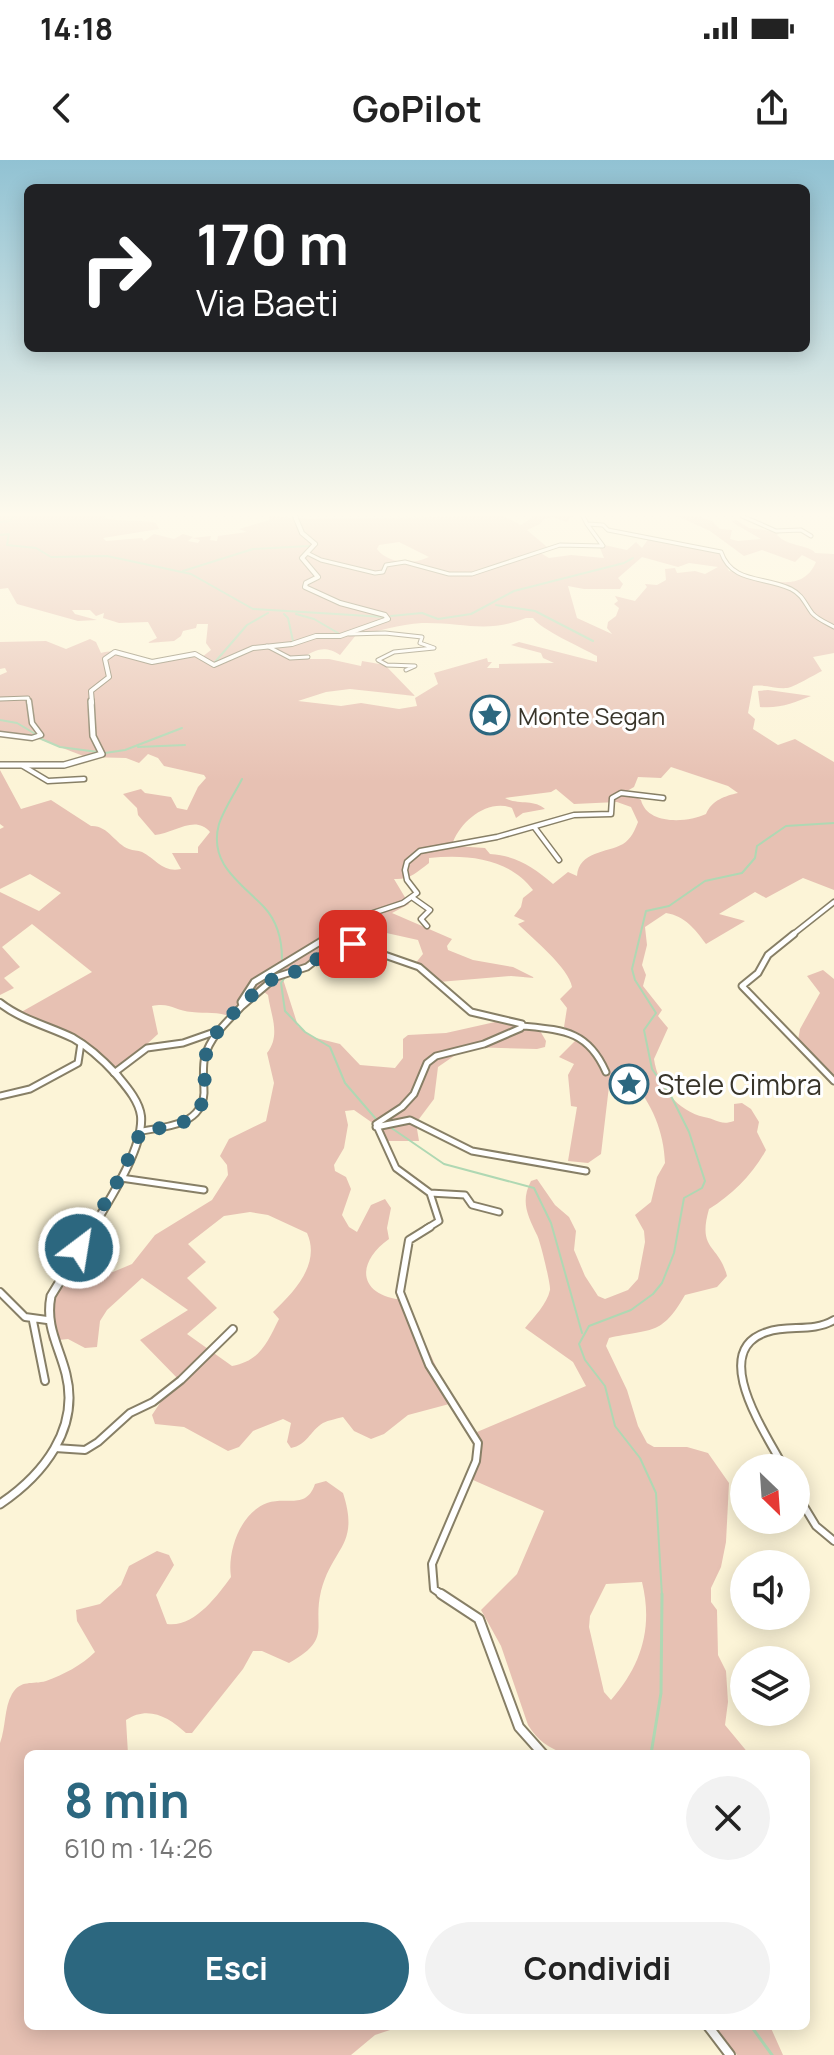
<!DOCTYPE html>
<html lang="it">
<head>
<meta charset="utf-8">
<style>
  :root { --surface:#fff; --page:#f2f2f2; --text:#222; --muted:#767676; --accent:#2c677f }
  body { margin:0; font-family:Manrope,sans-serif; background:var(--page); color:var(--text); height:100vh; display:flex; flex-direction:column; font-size:30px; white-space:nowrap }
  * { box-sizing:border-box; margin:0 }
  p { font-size:26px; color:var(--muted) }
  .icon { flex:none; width:44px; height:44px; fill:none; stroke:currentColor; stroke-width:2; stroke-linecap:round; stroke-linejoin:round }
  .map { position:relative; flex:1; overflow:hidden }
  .side { position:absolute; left:24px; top:1590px; width:786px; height:280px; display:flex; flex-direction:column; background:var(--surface); border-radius:12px; box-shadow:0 4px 20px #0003 }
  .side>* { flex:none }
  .banner { position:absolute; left:24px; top:24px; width:786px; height:168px; border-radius:12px; box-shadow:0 4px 20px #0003; background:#202124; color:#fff; overflow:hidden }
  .needle { width:52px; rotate:155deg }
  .fabs { position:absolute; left:730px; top:1294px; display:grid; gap:16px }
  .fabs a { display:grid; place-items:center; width:80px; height:80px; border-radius:50%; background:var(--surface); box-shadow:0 4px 20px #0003; font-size:40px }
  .pin { position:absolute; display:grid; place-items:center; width:68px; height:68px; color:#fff; margin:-34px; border-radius:16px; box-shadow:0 4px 12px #0006 }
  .me { position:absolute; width:88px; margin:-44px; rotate:31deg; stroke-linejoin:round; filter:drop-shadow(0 0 6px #0008) }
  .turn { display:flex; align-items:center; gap:28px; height:168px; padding:0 40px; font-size:36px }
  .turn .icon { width:104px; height:104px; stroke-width:2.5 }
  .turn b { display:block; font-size:56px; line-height:68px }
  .round { display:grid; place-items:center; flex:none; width:84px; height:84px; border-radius:42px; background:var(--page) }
  .headline { display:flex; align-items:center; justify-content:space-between; height:136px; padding:0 40px }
  h1 { font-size:48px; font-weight:700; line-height:60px; color:var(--accent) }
  .primary-button { display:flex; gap:16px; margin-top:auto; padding:16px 40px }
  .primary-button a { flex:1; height:92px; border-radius:48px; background:var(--accent); color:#fff; font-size:32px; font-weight:700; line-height:92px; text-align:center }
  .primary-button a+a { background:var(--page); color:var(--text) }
  .status { display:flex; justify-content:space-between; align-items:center; height:56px; padding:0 40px; background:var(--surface); direction:ltr }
  .status svg { height:22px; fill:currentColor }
  header { display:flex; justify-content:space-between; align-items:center; height:104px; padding:0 40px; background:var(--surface); font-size:36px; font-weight:700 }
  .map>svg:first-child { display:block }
  .green { fill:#e7c1b3; fill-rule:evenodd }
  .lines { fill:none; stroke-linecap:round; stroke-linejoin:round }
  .stream-far1 { stroke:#afd8b3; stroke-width:2 }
  .stream { stroke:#afd8b3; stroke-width:3 }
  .minor-far4-casing { stroke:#877f66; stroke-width:5 }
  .minor-far3-casing { stroke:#877f66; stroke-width:7 }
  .minor-far2-casing { stroke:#877f66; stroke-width:9 }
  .minor-far1-casing { stroke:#877f66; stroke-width:10 }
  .minor-casing { stroke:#877f66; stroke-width:12 }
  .tertiary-far3-casing { stroke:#877f66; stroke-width:6 }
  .tertiary-far2-casing { stroke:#877f66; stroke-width:8 }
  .tertiary-far1-casing { stroke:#877f66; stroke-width:10 }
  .tertiary-casing { stroke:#877f66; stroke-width:11 }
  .minor-far4 { stroke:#fff; stroke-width:3 }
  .minor-far3 { stroke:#fff; stroke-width:4 }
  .minor-far2 { stroke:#fff; stroke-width:5 }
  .minor-far1 { stroke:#fff; stroke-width:6 }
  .minor { stroke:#fff; stroke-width:8 }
  .tertiary-far3 { stroke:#fff; stroke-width:4 }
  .tertiary-far2 { stroke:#fff; stroke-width:5 }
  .tertiary-far1 { stroke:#fff; stroke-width:6 }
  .tertiary { stroke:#fff; stroke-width:7 }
  .route { stroke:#2c677f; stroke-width:14; stroke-dasharray:0 25.2 }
  .labels { text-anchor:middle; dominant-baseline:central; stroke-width:6; stroke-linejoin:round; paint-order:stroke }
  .far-poi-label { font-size:24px; fill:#39352a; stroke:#fff; text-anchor:start }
  .poi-label { font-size:28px; fill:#39352a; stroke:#fff; text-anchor:start }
</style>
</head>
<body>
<div class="status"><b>14:18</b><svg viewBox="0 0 49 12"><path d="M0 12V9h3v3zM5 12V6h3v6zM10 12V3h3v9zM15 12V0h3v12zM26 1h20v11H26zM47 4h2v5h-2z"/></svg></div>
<header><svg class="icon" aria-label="back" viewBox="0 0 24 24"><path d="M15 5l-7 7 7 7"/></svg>GoPilot<svg class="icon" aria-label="share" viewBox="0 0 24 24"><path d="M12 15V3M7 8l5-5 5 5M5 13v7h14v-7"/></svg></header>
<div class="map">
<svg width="834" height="1895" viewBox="0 0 834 1895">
  <rect width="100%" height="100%" fill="#fcf4d7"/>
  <path class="green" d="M0 356H107L104 358C121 362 139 359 156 363L159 369 103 378 106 381 142 378 144 381 154 374 174 379 183 374 193 377 188 381 198 383 200 380 192 378 211 376 210 380 217 381 218 376 247 372 239 369 269 360V356L309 359 503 356 521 365 534 356H571L567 362 553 357 544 359 540 364 527 370 547 387 539 392 549 398 571 395 604 398 600 388 604 385 627 390 636 382 642 388 649 378 719 391 729 411C764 417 801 437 816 402L802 395 795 402 762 390 744 396 710 371 677 356 700 357 712 361 720 369 732 370 730 379 738 381 761 379 735 364 732 361 736 360 749 368 780 372 777 375C788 387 811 385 815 393L834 394V493L813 497 822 511C814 515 794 527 787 528 775 529 765 524 753 526L748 553 755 559 753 569 778 585 795 579 834 602V730L803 718 766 738 755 732 719 754 745 761 706 784C695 769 685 756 666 753L645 767 647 785 642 805 646 815 643 826 662 850 658 856 668 868 654 899C658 927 678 951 704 957 717 959 720 966 734 961V944L742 943 751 949 759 962 757 972 766 990C753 1014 732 1035 709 1049 697 1091 719 1084 727 1116L717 1127 685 1135C661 1177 651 1168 609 1178L606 1186 627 1230 638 1266 647 1283 654 1287H687L708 1293 729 1323 726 1382 721 1407 711 1428V1442L717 1450 718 1495 726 1511 728 1542 725 1565 749 1594H565C549 1588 537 1580 528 1565L501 1486 481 1450 517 1414 544 1351 473 1320 482 1289 477 1272 586 1226 573 1202 525 1168C534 1157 547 1144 550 1130 551 1125 540 1080 537 1075 528 1056 520 1042 531 1021L537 1019 555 1045 569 1057 576 1071 574 1090 585 1116 598 1136 605 1139 628 1130 638 1119 645 1082 644 1071 635 1055 651 1042 657 1017 665 1003C664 972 652 943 631 920L610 918 601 994 588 1003 568 1001 577 947 571 946 568 915 574 904 559 897 580 876 564 867 567 848 560 839 572 827C569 808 533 779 518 764L525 761 514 756 521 747 523 738 533 730C509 698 467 694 429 698V703C417 712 410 720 394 719L409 744 392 753 452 779 447 786 448 790 473 800 513 807 535 818 511 816 439 822 433 814 414 805 423 794 418 780 373 770 355 786 343 785 313 804 282 816 298 866 312 877 340 884 360 905 395 908 403 898V879L408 875 446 873 504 860 539 869 546 881 545 887 537 889 467 887 438 907 434 939 416 963 419 981H382L374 964 354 950 345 951 348 965 344 988 334 1005 335 1011 346 1017 351 1029 342 1055 349 1067 357 1072 371 1045 385 1039 391 1048 387 1068 389 1079C354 1104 359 1137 405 1140L453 1243 408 1255 384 1274 371 1279 354 1271 343 1257C336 1259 329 1260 323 1263 310 1271 307 1285 291 1288L287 1282 291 1263 283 1259 253 1271 239 1287 228 1291 184 1267 155 1264 152 1255 166 1234 182 1223 140 1180 188 1150 142 1118 107 1150 100 1161 97 1187 85 1188 68 1179 49 1181C43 1151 51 1135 68 1110L101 1108 113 1112 132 1104 155 1075 212 1040 228 1015 227 1005 220 996 229 979 266 961 274 923 267 893C281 875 271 856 268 835L260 829 232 857C217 851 207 854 192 852 175 851 171 842 152 846L158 874 114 914 79 882 16 855 92 812 32 764 2 787 20 807 4 818 14 828 0 835V732L39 751 61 733 30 714 0 729V669L4 667 0 664V610L21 649 51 640 91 666C108 665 115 684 129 689 133 691 138 690 142 692 156 699 163 713 181 709L172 693H198V687L210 672C195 654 173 674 155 675L138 655 137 648 123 634 141 629 145 633 171 637 177 648 187 650 198 627 206 618 204 615 164 606 158 598 148 594 139 603 126 598 86 597 39 579 0 575V515L7 512 5 508 0 509V482L46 481 66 489 90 479 96 482 101 493C125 487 133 502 150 501 169 501 183 492 202 497L211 490 206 483 208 464H197L196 468 183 471 181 476 174 481 147 483 157 478 148 462 119 463 103 458 104 453 96 456 90 450H72L75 454 97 460 78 461 17 444 8 428 0 429ZM399 382 429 397C413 405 388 404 377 389L379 385ZM642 397 678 407 689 403 718 407 705 414 695 411 677 413 675 408 665 409 666 420 657 425 645 424 647 427 635 441 615 436 618 441 614 444 619 448 616 456 608 462 607 468 612 474 577 458 568 426 584 429H620L623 424 618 418ZM526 458H533C540 469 582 488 597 496V502L519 482 511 485 541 493 543 498 554 503 499 504V508H487L492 502H488L487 498 434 513 438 524 415 538 417 546 399 549 361 543 341 546 298 541 326 532 350 529 415 536 385 505 362 501 361 506 329 499H299C315 491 323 484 340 495L356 475C378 472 399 464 422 463 463 462 486 474 526 458ZM671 607 728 626 738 633C725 636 712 640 706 654 687 663 647 665 641 640L627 631 634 627 638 617 661 618ZM556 629 574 644 617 642 631 647 638 662C635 670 631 679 623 684 607 693 579 691 577 716L568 712 553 724C533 707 517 696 490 694L485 688 455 686 453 682C462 660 488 639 512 648L516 658 523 653 545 649C535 639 517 645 505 638L551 632ZM250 1052 268 1055 307 1073C321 1104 294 1132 273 1152L279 1159C267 1183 260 1201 232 1206L187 1174 217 1148 187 1118 206 1102 188 1084 224 1056ZM642 1422C653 1467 642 1505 611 1540L604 1532 589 1467 590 1456 606 1424Z
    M768 530 811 536C795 542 780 549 760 547L758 531Z
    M823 810 834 819V917L797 886 800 869 820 833 807 816Z
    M326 1321 343 1333C360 1386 333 1386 321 1431 312 1469 333 1478 289 1503L262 1491H253L243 1509 192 1573H186C169 1557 148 1545 126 1560L128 1594H28V1866H402L375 1875 351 1895H0V1583C6 1567 4 1548 12 1534 21 1519 32 1525 46 1521 63 1515 82 1505 95 1492L77 1461 76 1450 100 1444 121 1425 129 1406 157 1391 169 1395 174 1405 156 1435 167 1464C194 1468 217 1436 231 1417 227 1392 240 1353 267 1343 287 1336 306 1350 315 1324Z
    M713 1866H770L783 1895H737Z"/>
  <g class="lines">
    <path class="stream-far1" d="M830 356 834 359
      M0 362 9 361 14 356
      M0 375 9 374 7 385 36 388 51 397 107 396 191 414 253 449 385 457
      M183 411 253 389 309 386
      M496 445 535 451 593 481
      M284 454 288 458 293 481
      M296 454 314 459 338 473
      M391 456 422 453 438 459 471 454 514 431 624 403 633 398
      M215 502 247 465 268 453
      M0 560 17 563 37 575
      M39 578 60 587 98 592
      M138 587 185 585
      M105 593 125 590 182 568
      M242 619C235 633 224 649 219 664 208 704 241 723 264 747 277 761 282 781 282 799
      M286 816 281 823 285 851 305 872 330 887 345 923 376 959
      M390 967 444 1004 534 1028 551 1063 582 1173
      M662 1436 656 1333 640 1298 615 1266 605 1226 585 1200 579 1184 589 1166 631 1150 653 1134 662 1123 674 1093 684 1038 702 1028 705 1021 689 972 672 938 652 909 644 870 656 853 635 820 632 809 646 751 669 746 705 721 742 713 755 698 757 686 786 666 834 663"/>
    <path class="stream" d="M651 1594 661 1533 662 1434
      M751 1866 772 1895"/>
    <g class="minor-far4-casing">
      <path id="minor-far4" d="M583 356 587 364 603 365 608 370 721 392C732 424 765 416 791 429 803 435 805 444 812 453 817 459 827 463 834 467
        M742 356 776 371 801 370 811 376
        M307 393 321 400 375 413 383 412 386 405 405 402 449 414H472L560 385 603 386 587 364
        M349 474 385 473 422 477 420 483 434 488 394 492 378 500 387 505 415 506 406 510
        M267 486 290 498 308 497
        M0 539 28 538 29 543"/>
    </g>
    <g class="minor-far3-casing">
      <path id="minor-far3" d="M0 574 32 578 41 575 32 563 29 541
        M23 606 48 621 84 619
        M535 668 559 700
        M413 738 430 750 421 759 427 766
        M329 776 364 756 403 743 417 733 407 720 405 710 407 702 420 691 497 677 574 655 611 654 612 638 621 633 663 638
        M791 776 834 742"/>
    </g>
    <g class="minor-far2-casing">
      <path id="minor-far2" d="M794 774 768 795 758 813 742 826 834 921
        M242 846 276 817 307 807 334 786 353 784 419 807 471 852 522 864 521 868 484 884 436 896 427 903 414 934 402 947 376 964 396 1008 430 1033 439 1061 426 1069
        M523 866C564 870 588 871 606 912
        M114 913 147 888 183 883 220 870
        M0 936 30 929 78 903 81 883
        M376 967 410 960 472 991 586 1011
        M141 971C166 967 202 965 204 933 204 920 202 908 205 896 211 875 228 861 242 846L241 842 254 822 333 774
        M121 1018 204 1030
        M430 1033 465 1035 472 1045 499 1052"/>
    </g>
    <g class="minor-far1-casing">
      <path id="minor-far1" d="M430 1067 409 1080 400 1132 429 1205 478 1283 476 1301 432 1404 434 1429 444 1436
        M0 1132 25 1157 47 1160
        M33 1161 45 1221
        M55 1288 85 1290 98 1282 130 1253 153 1242 181 1220 233 1169
        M784 1308C768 1276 707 1191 767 1172 789 1164 812 1173 834 1160
        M796 1333 816 1366 834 1381"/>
    </g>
    <g class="minor-casing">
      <path id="minor" d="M441 1434 479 1459 519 1567 543 1594
        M708 1866 730 1895"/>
    </g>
    <g class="tertiary-far3-casing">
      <path id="tertiary-far3" d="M92 543 91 531 109 517 105 499 115 492 152 502 195 494 214 505 253 488 292 484 316 476H340L388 459 385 455 340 443 305 427 306 423 318 417 302 398 315 384 302 373 295 356"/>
    </g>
    <g class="tertiary-far2-casing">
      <path id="tertiary-far2" d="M0 605H64L102 594 93 576 91 541"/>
    </g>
    <g class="tertiary-far1-casing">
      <path id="tertiary-far1" d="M0 843C22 860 48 866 73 878 89 887 103 900 116 914 125 925 139 940 141 956 144 988 108 1042 92 1069"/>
    </g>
    <g class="tertiary-casing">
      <path id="tertiary" d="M0 1344C43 1315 80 1269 66 1214 59 1186 45 1166 51 1136L93 1067"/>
    </g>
    <use href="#minor-far4" class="minor-far4"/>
    <use href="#minor-far3" class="minor-far3"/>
    <use href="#minor-far2" class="minor-far2"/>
    <use href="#minor-far1" class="minor-far1"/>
    <use href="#minor" class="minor"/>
    <use href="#tertiary-far3" class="tertiary-far3"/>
    <use href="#tertiary-far2" class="tertiary-far2"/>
    <use href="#tertiary-far1" class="tertiary-far1"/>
    <use href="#tertiary" class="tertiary"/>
  </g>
  <linearGradient id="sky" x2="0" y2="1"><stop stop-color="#91c2d3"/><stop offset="0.57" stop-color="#fefaed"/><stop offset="1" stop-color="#fefaed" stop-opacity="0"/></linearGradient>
  <rect width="834" height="622" fill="url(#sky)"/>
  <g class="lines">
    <path class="route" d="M79 1088 120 1017 141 971C157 968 181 967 193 956 214 939 197 904 211 881 223 861 256 829 276 817 286 812 297 813 305 808 322 797 330 783 353 784"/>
  </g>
  <defs>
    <g id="sight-ring" transform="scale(2)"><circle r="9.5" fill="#fff" stroke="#2c677f" stroke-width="1.5"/><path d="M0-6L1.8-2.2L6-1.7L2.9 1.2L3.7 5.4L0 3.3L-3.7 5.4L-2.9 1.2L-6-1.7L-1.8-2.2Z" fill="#2c677f"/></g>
  </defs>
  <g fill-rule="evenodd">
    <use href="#sight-ring" x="490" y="555"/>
    <use href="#sight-ring" x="629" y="924"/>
  </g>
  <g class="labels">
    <g class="far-poi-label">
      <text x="518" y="555">Monte Segan</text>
    </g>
    <g class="poi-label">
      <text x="657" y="924">Stele Cimbra</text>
    </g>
  </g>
</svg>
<div class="fabs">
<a><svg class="needle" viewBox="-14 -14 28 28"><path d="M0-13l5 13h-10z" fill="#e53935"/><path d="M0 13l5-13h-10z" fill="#767676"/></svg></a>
<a><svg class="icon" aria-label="sound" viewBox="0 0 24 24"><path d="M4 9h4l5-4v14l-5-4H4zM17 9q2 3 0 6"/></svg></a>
<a><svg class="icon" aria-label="layers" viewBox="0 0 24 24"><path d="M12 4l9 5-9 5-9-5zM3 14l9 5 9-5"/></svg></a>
</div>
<div class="pin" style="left:353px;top:784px;background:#d93025"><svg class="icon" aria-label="arrive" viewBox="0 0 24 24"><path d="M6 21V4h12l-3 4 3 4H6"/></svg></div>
<svg class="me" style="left:79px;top:1088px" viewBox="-20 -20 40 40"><circle r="17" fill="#2c677f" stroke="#fff" stroke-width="3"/><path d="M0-11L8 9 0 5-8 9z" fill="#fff"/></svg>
<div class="banner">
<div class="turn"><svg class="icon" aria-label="right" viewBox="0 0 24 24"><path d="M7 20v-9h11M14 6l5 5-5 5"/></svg><div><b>170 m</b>Via Baeti</div></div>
</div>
<section class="side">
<div class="headline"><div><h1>8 min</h1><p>610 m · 14:26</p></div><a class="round"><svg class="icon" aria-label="close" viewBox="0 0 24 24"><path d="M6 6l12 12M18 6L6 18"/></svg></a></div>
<div class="primary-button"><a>Esci</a><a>Condividi</a></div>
</section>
</div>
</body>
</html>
